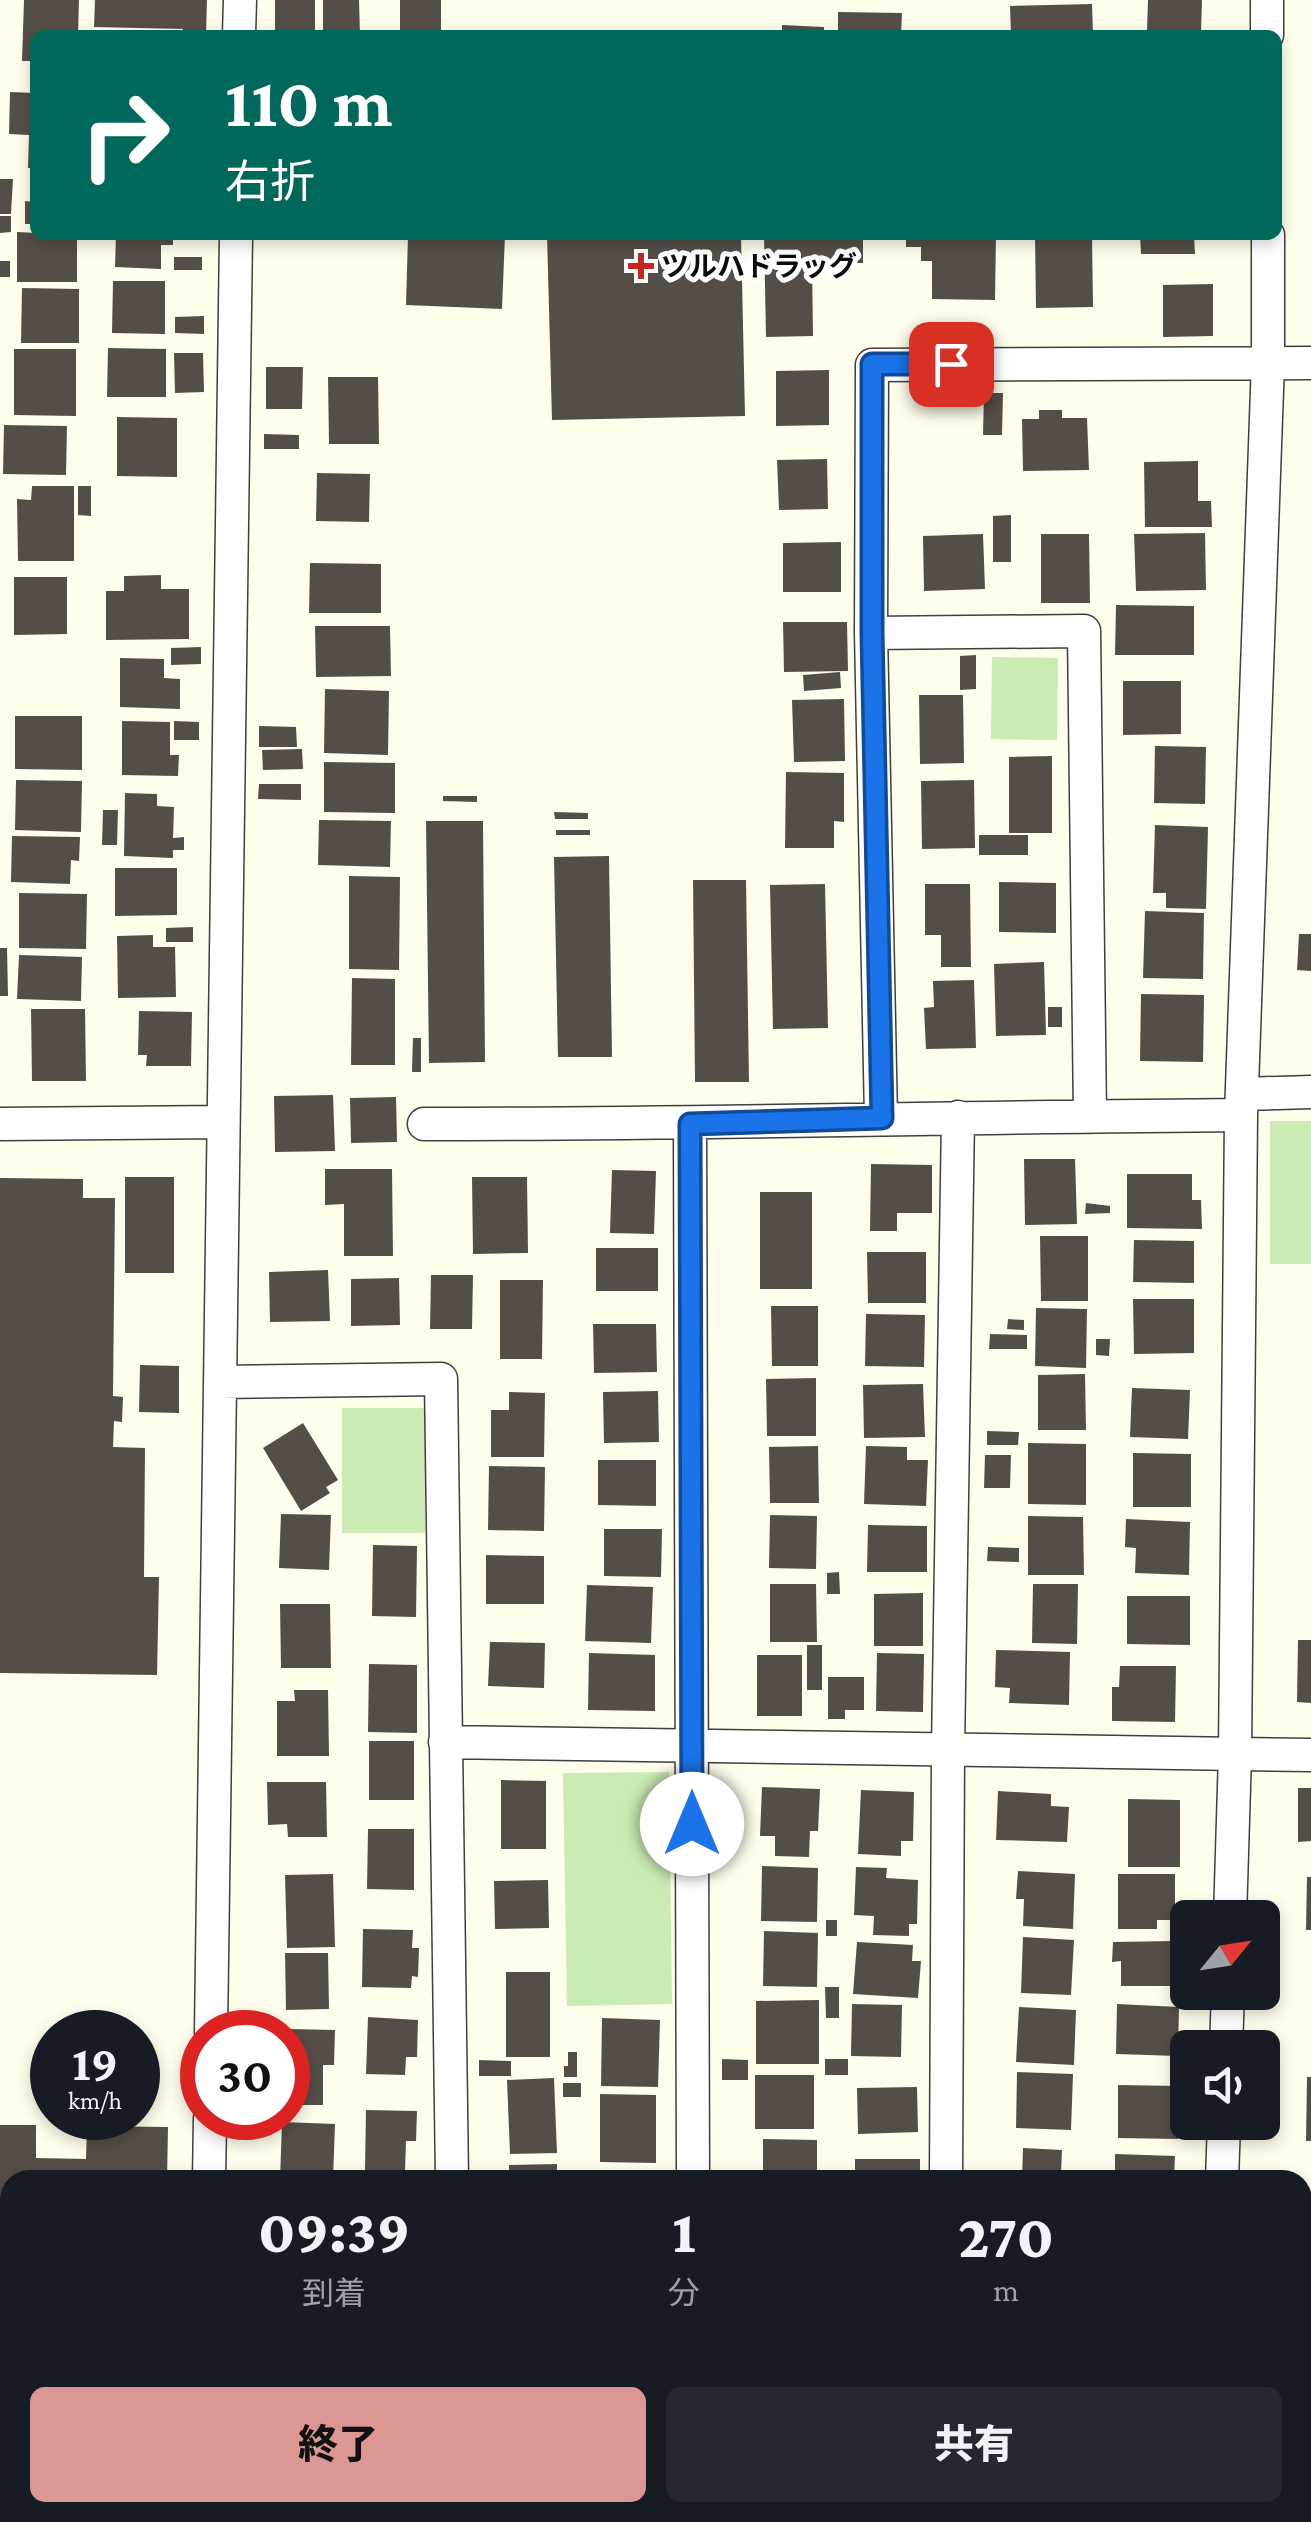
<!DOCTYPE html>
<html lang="ja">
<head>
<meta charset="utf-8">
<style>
  :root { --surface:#171b24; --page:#242831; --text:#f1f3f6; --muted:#9ea1a6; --accent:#dc9794 }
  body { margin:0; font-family:"Crimson Pro","Noto Sans JP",serif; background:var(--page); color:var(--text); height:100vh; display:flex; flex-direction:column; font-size:38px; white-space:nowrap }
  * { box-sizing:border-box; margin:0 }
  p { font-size:32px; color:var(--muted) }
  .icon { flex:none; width:55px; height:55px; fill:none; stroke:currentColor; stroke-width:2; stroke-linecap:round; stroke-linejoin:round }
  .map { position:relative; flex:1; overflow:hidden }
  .side { position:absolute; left:0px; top:2170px; width:1312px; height:352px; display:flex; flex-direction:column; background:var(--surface); border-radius:30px 30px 0 0; box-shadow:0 5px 15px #0003 }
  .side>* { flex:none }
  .hud { position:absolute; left:30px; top:30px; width:1252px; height:210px; border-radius:15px; box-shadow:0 5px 15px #0003; background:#00695c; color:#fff; overflow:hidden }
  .needle { width:65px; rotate:60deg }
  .controls { position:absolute; left:1170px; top:1900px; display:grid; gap:20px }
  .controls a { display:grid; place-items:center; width:110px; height:110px; border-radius:15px; background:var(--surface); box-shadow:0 5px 15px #0003; font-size:50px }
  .speed { position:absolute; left:30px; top:2010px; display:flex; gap:20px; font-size:50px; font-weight:700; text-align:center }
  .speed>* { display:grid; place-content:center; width:130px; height:130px; border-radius:50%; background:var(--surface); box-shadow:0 5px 15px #0003; line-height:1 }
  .speed small { font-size:25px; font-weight:400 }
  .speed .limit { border:15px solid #d22; background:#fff; color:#111 }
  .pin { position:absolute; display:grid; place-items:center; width:85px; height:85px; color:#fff; margin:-42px; border-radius:20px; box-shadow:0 5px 15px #0006 }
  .me { position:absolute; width:110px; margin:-55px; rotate:0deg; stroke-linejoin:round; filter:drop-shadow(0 0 8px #0008) }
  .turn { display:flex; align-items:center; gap:35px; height:210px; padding:0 30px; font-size:45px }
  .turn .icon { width:130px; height:130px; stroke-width:2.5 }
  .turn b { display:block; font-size:70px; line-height:85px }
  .eta { display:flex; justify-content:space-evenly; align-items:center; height:170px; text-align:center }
  .eta b { font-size:60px; font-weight:800; line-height:70px }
  .primary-button { display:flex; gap:20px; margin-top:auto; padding:20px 30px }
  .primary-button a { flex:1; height:115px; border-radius:15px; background:var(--accent); color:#111; font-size:40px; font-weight:800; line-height:115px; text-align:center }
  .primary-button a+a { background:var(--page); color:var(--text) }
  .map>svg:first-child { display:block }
  .green { fill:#caebb3 }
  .building { fill:#554e48 }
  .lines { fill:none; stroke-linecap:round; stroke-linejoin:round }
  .minor-casing { stroke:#3f3f3f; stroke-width:35 }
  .path { stroke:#2e2e2e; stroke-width:6; stroke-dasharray:10 5; stroke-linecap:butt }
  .minor { stroke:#fff; stroke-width:32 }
  .route-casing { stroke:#114b97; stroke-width:25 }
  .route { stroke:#1a73e8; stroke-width:18 }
  .poi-dot { fill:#c3271d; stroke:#fff; stroke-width:4 }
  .labels { text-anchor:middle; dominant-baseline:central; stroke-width:10; stroke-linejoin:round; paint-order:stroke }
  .poi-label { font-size:28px; font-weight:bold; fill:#0c0c0c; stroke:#fff; text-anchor:start }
</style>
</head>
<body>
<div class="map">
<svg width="1311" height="2522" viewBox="0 0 1311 2522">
  <rect width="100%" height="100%" fill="#fffdeb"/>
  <path class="green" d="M992 657 1058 658 1057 740 991 739Z
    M1270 1121H1311V1264H1270Z
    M342 1408H425V1533H342Z
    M669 1772 672 2004 567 2006 563 1773Z
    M0 2403H10V2512L184 2513V2522H0Z"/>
  <path class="building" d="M24 0H79L78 35H35V61H22Z
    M95 0H207L206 35H183V29L94 27Z
    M275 0H315V35H275Z
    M323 0H359L360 35H323Z
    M400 0H441V35H400Z
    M1148 0H1202L1201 32 1147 31Z
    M1092 4 1093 35H1011L1010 6Z
    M838 12 902 13 901 35H838Z
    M782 25 824 27V35H782Z
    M10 92 35 93V168H28L29 135 9 134Z
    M0 179H13L11 214H0Z
    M25 201 35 202V224H25Z
    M0 216H11V232L0 233Z
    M17 232 77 235V282H17Z
    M116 235H173V245H161V269L115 267Z
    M408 235H505L502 309 406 305Z
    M547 235H741L745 416 552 420Z
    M764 235H863V263H812L813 336 766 337Z
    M906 235H996L995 300 932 299V261H921V247H906Z
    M1035 235H1092L1093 307 1036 308Z
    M1140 235H1194L1195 254H1141Z
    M174 257H202V270H174Z
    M0 261H10V277H0Z
    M113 281H165V334L112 333Z
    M1213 284V336L1163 337V285Z
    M22 288 79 289V343H21Z
    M204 316V334L175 333V317Z
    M108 348 166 349V397H107Z
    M14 349H76V416L14 415Z
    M174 353H203L204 392 175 393Z
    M266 367H303L302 409H266Z
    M829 370V425L776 426V371Z
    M328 377H378L379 444H329Z
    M984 393H1003L1002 435H983Z
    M1039 410H1062V418H1087L1089 470 1023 471 1022 419H1039Z
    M117 417 177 418V477L117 476Z
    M4 425 67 426 66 475 3 474Z
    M264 434 299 435V449H264Z
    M827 459 828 509 779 510 777 460Z
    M1198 461V501H1211L1212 527H1145L1144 462Z
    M317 473 370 474 369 522 316 521Z
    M32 486H74V561H18L17 499 31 500Z
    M78 486H91V516L78 515Z
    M1011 515V562H993V516Z
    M1205 533 1206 590 1136 591 1134 534Z
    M983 534 985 589 924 591 923 536Z
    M1041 534H1089L1090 603H1041Z
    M841 542V592H783V543Z
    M310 563 381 564V613H309Z
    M161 575V589H189V639L106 640V591H124V576Z
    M14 577H67V634L14 635Z
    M1116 605 1194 606V655H1115Z
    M783 622H847L848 671 784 672Z
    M315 626H390L391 676 316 677Z
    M201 647V664L171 665V648Z
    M976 655V689L960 690V656Z
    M120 658 164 659V678L180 679V709L120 707Z
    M840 672 841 688 804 691 803 675Z
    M1123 681H1181V734L1123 735Z
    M325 689 389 691 388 755 324 753Z
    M919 695H963L964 763 920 764Z
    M844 699 845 761 794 762 792 700Z
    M15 716H82V770L15 769Z
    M122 721 170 722V755H179L178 776 122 775Z
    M174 721 199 722V740H174Z
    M259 726 296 727 297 747H259Z
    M1155 746 1206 747 1205 804 1154 803Z
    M302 749 303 769 263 770 262 750Z
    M1052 756V833H1009V757Z
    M324 762 395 763V813L324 812Z
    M786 772 844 773V822L834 821V848H785Z
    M16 780 82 781 81 832 15 830Z
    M974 780 975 848 922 849 921 781Z
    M259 784H301V800L258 799Z
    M125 793 157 794V806L174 807 173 838 184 837V850H173V858L124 856Z
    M443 796H477V802L443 801Z
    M103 810H118L117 845H102Z
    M554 812 588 813V819H555Z
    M319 820 391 821 390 867 318 865Z
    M426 821H483L485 1062 429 1063Z
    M1155 825 1208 827 1206 909 1166 908V893H1153Z
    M556 830H590V835H556Z
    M979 835H1028V855H979Z
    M12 836 80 837 79 861 71 860 70 884 11 882Z
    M609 856 612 1057H558L554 857Z
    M115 868H177V915L115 916Z
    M349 876 400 877 399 970 349 969Z
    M693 880H746L749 1082H695Z
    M999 882 1056 883V933L999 932Z
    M825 884 828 1028 773 1029 770 885Z
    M925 884H970L971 967H941V935H925Z
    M19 893 87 894 86 949 19 948Z
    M1145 911 1204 913 1203 979 1143 978Z
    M193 927V942H166V928Z
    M1299 934H1311V971L1297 970Z
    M153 935V947H175L176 997 118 998 117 936Z
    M0 948H7L8 996H0Z
    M19 955 82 957 81 1001 17 999Z
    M1044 962 1046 1035 996 1036 994 964Z
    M352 978 395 979V1065H351Z
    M974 980 976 1048 926 1049 924 1008 934 1007 933 981Z
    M1141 994 1204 995 1203 1062 1140 1061Z
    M1048 1007H1062V1027H1048Z
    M31 1009H85L86 1081H32Z
    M139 1011 192 1012 191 1066H146L147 1055H138Z
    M413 1038H421V1072H412Z
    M333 1095 335 1151 275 1152 274 1096Z
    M396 1097 397 1142 351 1143 350 1098Z
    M1024 1159H1075L1077 1224 1025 1225Z
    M871 1164 932 1165V1213H897V1231H870Z
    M325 1169H392L393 1256H344V1204L325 1205Z
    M612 1170 656 1171 654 1234 610 1233Z
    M1127 1174H1192V1200H1201L1202 1229 1127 1228Z
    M125 1177H174V1273H125Z
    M472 1177H527L528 1253 473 1254Z
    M0 1178 83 1179V1198H115L113 1396 123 1397 122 1422 114 1421 113 1447 145 1448 144 1577H159L157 1675 0 1673Z
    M760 1192H812V1289H760Z
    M1086 1203 1110 1206V1213L1085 1214Z
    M1040 1236H1088V1301H1041Z
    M1134 1240 1194 1241V1283L1133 1282Z
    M596 1248H658V1291H596Z
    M867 1252H926V1303H868Z
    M328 1270 330 1321 270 1322 269 1272Z
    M431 1275H473L472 1329H430Z
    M399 1278 400 1325 351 1326V1279Z
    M500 1280H543L542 1359H500Z
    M1133 1299H1194V1353L1134 1354Z
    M771 1306H818V1366H772Z
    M1036 1308 1087 1309 1086 1368 1035 1366Z
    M866 1314 925 1315 924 1367 865 1366Z
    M1008 1319 1024 1320V1330L1007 1329Z
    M593 1324H656L657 1372 594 1373Z
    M990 1334 1027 1335V1349H989Z
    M1096 1339H1110L1109 1356 1096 1355Z
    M140 1365 179 1366V1413L139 1412Z
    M1085 1374 1086 1430H1038V1375Z
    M816 1378V1436H767L766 1379Z
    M923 1384 925 1437 864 1438 863 1385Z
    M1132 1388 1190 1390 1188 1439 1130 1437Z
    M658 1391 659 1442 604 1443 603 1392Z
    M509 1392 545 1393 544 1457H491V1410H509Z
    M303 1423 338 1480 326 1487 330 1493 301 1511 263 1448Z
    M987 1431 1019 1432 1018 1445H987Z
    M1028 1443 1086 1444V1505L1028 1504Z
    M818 1446 819 1503H770L769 1447Z
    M866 1446 907 1447V1460H928L926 1506 864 1504Z
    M1133 1453 1191 1454V1507H1133Z
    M985 1455H1011L1010 1488H984Z
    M598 1460H656V1506L598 1505Z
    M489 1466 545 1467 544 1531 488 1530Z
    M281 1514 331 1515 329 1570 279 1568Z
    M770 1515 817 1516 816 1569 769 1568Z
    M1028 1516 1083 1517 1084 1575H1028Z
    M1126 1519 1190 1522 1189 1575 1135 1573 1136 1548 1125 1547Z
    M868 1525 927 1526V1572H867Z
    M604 1529H662L661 1577 604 1576Z
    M373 1545 417 1546 416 1617 372 1616Z
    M988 1547 1019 1548V1562L987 1561Z
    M486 1555 544 1556V1604H486Z
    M839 1572 840 1594H827V1573Z
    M770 1584H816L817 1642H770Z
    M1033 1584H1078L1077 1644 1032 1643Z
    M587 1585 653 1587 651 1643 585 1641Z
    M923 1593V1646H874V1594Z
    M1127 1596H1190V1645L1127 1644Z
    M280 1604H330L331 1668H281Z
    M1298 1640H1311V1703L1297 1702Z
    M490 1642 545 1643 544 1688 488 1686Z
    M807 1645H822V1690H807Z
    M996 1650 1070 1652 1069 1705 1009 1703 1010 1688 995 1687Z
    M589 1653 655 1655V1711L588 1710Z
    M877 1653 924 1654 923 1712 876 1711Z
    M757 1655H802V1716H757Z
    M369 1664 417 1665V1733L368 1732Z
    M1120 1666H1176L1175 1722 1112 1721V1687H1119Z
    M828 1677H864V1710H845V1719H828Z
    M294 1690H328L329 1756H277V1701H295Z
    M369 1741H414V1800H369Z
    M501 1780 546 1781V1849H501Z
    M267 1782H326L327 1837H288L287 1824 268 1825Z
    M762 1787 820 1789 818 1831H810L809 1857 775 1856V1836H760Z
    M1298 1788H1311V1841L1298 1842Z
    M861 1790 914 1792 913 1841H901V1856L858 1854Z
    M998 1791 1051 1794V1806L1069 1807 1067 1842 996 1840Z
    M1128 1799 1180 1800V1867H1128Z
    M368 1829H414V1890L367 1889Z
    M762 1866 818 1868 817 1922 761 1921Z
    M856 1867 887 1868 886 1878 918 1880 917 1924H909V1936L873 1935 874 1916 854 1915Z
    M1018 1871 1075 1874 1073 1929 1023 1926 1024 1899H1016Z
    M333 1874 335 1947 287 1948 285 1875Z
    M1118 1874H1175V1920H1157V1929H1118Z
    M1307 1877H1311V1930H1306Z
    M548 1880 549 1928 495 1929 494 1881Z
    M826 1920H837V1936H826Z
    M363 1929 413 1930 412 1948H419L418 1977 412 1976 411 1988 362 1987Z
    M764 1931 818 1933 817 1987 763 1986Z
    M1023 1937 1074 1940 1071 1995 1021 1993Z
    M1176 1941V1986H1121V1961L1112 1962 1113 1942Z
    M857 1942 913 1945 912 1961H921L918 1998 853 1994Z
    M285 1953H328L329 2009 286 2010Z
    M506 1972H550V2057H506Z
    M825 1987H839V2018H826Z
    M819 2000V2064H756V2001Z
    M852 2004 902 2005 901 2057 851 2056Z
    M1117 2004 1179 2007 1178 2056 1116 2054Z
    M1019 2007 1076 2010 1074 2065 1016 2062Z
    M368 2017 418 2020 417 2057H406L405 2075 366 2074Z
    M602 2018 660 2020 658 2087 601 2086Z
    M288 2029 335 2030 334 2065H323V2105H288Z
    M568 2052H577V2077H564V2066H568Z
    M722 2059 748 2060V2080H722Z
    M825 2059H848V2075H825Z
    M479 2060 511 2061V2076H479Z
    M1017 2072 1073 2074 1071 2130 1016 2128Z
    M755 2075H814V2129H755Z
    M1307 2077H1311V2141H1306Z
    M554 2078 557 2153 510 2154 507 2080Z
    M563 2083H581V2097H563Z
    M1118 2085 1179 2086 1178 2139 1118 2138Z
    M917 2087 918 2132 858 2134 857 2088Z
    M600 2094 656 2095V2163L600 2162Z
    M366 2110 417 2111 416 2141H406L405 2172 365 2171Z
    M282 2122 335 2124 333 2180H280Z
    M0 2125H36V2158L86 2159 87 2126 168 2127 167 2180H10V2239L0 2238Z
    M763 2139 817 2140V2180H763Z
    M1023 2148 1062 2150 1061 2173H1073V2180H1022Z
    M1115 2154 1175 2156 1174 2180H1115Z
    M855 2159H920V2180H855Z
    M557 2164V2180H509V2165Z
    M604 2172 664 2173V2180H604Z
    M1302 2279H1311V2357L1302 2356Z
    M1013 2512H1055V2521H1013Z
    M1126 2512H1168V2519L1126 2518Z"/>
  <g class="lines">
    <g class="minor-casing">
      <path id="minor" d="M1267 0V35
        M239 35 240 0
        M871 633 1084 631 1090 1116
        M1242 1094 1311 1092
        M881 1118 871 633 872 365 1311 363
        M0 1124 223 1122
        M424 1124C697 1124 969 1117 1241 1115
        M690 1124 693 2180
        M220 1382 441 1379 452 2180
        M445 1742 1311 1755
        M1230 1918 1235 1754 1241 1115 1268 362V235
        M211 2032 236 235
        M1226 2048 1228 1992
        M209 2180 210 2118
        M946 2180 948 1750 958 1117
        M1222 2180 1224 2122
        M0 2385H10
        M1302 2411H1311
        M457 2512V2522
        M694 2512V2522
        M1219 2512 1220 2522
        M205 2522V2512
        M945 2522V2512"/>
    </g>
    <path class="path" d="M0 2516 13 2522"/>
    <use href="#minor" class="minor"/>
  </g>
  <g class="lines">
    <g class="route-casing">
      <path id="route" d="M692 1824 690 1124 882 1118 872 633V364H951"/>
    </g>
    <use href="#route" class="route"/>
  </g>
  <path class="poi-dot" d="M636 251h10v10h10v10h-10v10h-10v-10h-10v-10h10z"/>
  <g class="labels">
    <g class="poi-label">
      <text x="661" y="266">ツルハドラッグ</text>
    </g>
  </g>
</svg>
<div class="controls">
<a><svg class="needle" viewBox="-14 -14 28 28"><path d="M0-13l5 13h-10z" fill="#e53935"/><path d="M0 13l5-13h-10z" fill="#9ea1a6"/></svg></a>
<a><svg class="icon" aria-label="sound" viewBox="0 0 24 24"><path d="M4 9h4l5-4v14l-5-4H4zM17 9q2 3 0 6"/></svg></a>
</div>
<div class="speed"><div>19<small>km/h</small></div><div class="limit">30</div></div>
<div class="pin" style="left:951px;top:364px;background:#d93025"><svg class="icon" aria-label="arrive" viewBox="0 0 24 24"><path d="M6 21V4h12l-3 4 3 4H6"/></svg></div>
<svg class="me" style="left:692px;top:1824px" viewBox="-20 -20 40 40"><circle r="19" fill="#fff"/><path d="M0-13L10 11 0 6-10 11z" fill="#1a73e8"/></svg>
<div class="hud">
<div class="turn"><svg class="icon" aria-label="right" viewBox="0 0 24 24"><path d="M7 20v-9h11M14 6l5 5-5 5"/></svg><div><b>110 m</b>右折</div></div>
</div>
<section class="side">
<div class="eta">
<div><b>09:39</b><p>到着</p></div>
<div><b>1</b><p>分</p></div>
<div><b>270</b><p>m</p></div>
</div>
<div class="primary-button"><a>終了</a><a>共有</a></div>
</section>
</div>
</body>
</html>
